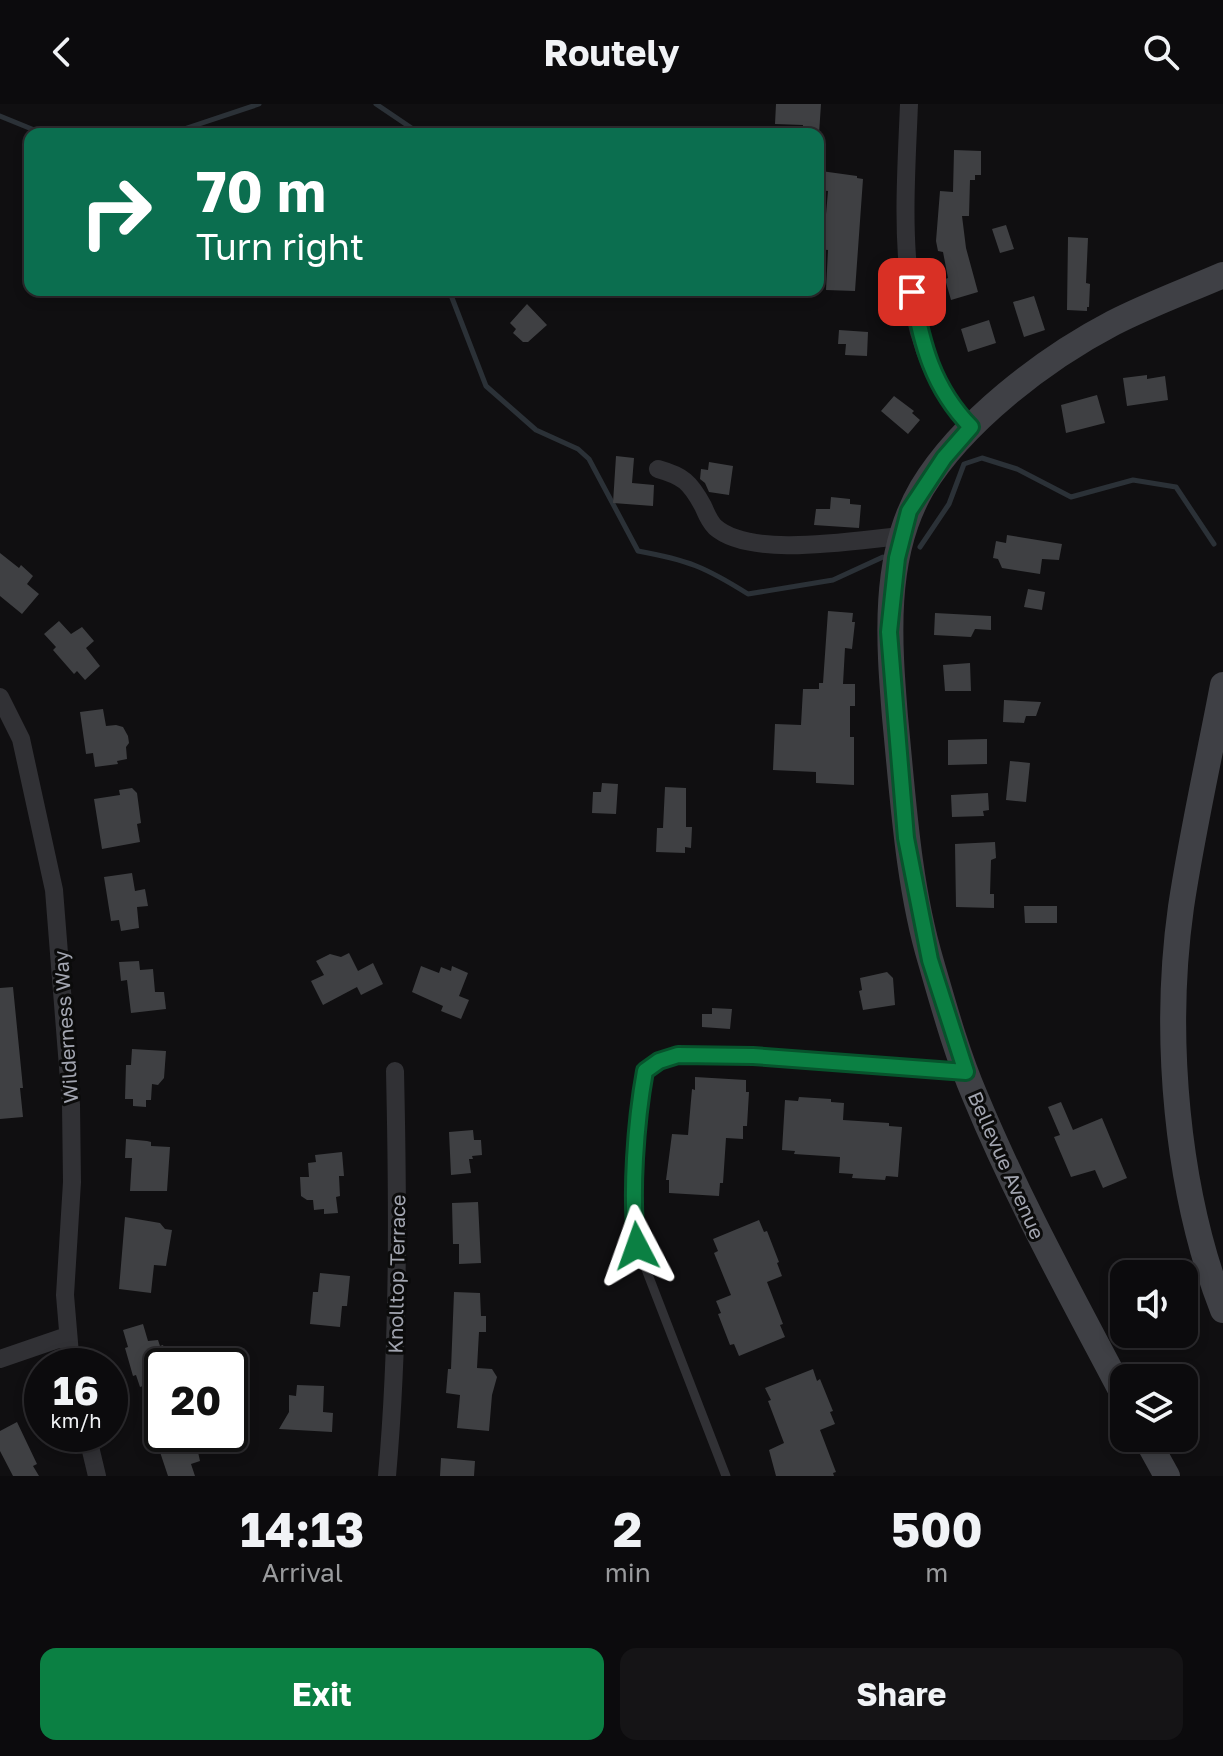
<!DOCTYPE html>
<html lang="en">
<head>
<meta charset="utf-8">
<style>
  :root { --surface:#0c0b0d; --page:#151416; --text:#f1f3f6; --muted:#9a9b9d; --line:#2c2b2e; --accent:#0b8043 }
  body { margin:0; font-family:"Golos Text",sans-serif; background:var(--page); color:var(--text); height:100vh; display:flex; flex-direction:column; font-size:30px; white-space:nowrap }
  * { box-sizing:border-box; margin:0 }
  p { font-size:26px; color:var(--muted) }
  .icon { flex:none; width:44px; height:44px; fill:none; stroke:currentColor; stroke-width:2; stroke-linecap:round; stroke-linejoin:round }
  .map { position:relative; height:1372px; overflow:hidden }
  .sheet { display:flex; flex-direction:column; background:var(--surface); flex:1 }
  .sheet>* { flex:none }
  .hud { position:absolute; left:24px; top:24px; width:800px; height:168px; border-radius:16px; box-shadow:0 4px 12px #0003,0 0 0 2px var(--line); background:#0b6e4f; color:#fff; overflow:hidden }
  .buttons { position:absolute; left:1110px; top:1156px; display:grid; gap:16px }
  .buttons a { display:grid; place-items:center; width:88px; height:88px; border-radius:16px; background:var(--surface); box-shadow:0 4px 12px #0003,0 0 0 2px var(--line); font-size:40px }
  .speed { position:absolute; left:24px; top:1244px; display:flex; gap:16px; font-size:40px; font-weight:700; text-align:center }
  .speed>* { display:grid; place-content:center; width:104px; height:104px; border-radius:50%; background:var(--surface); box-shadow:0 4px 12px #0003,0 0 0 2px var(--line); line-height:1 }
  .speed small { font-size:20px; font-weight:400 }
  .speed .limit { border:4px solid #111; border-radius:12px; background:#fff; color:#111 }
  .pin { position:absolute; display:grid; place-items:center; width:68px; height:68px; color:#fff; margin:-34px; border-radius:16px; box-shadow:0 4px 12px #0006 }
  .me { position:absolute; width:88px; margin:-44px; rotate:356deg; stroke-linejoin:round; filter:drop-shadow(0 0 6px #0008) }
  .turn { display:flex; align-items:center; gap:28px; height:168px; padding:0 40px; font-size:36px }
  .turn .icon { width:104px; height:104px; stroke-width:2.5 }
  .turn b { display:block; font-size:56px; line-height:68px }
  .eta { display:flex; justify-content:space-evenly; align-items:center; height:136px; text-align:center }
  .eta b { font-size:48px; font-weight:700; line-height:56px }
  .action { display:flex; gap:16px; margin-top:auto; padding:16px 40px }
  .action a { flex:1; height:92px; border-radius:16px; background:var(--accent); color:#fff; font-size:32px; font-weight:700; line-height:92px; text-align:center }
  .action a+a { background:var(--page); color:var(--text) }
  header { display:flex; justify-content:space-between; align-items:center; height:104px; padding:0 40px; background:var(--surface); font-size:36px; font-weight:700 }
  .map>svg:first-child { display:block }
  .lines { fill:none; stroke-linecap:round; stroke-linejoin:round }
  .stream { stroke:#2b3137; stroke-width:5 }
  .building { fill:#3f4043 }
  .lane { stroke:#313135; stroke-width:9 }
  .street { stroke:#313135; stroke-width:18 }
  .secondary { stroke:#3f4045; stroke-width:26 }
  .route-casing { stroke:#07532c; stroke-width:20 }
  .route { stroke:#0b8043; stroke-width:14 }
  .labels { text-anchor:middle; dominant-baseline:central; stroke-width:6; stroke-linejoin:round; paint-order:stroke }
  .street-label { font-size:20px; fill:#a2a5b0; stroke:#0b0b0b }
</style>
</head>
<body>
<header><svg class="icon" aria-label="back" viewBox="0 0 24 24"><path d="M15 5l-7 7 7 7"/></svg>Routely<svg class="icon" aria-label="search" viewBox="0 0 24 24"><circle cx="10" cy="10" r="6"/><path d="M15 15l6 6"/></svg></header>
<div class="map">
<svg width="1223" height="1372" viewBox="0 0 1223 1372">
  <rect width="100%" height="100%" fill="#100f11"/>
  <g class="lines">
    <path class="stream" d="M376 0 413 25 416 30
      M0 12 44 30
      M169 30 259 0
      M449 186 486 282 536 326 578 345 589 355 638 447C688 456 705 463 748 490L833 476 883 453
      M920 443 949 400 964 360 982 354 1017 365 1071 393 1133 376 1176 383 1214 440"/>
  </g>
  <path class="building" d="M776 0H821L819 30H802L803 21 775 20Z
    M954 46 981 47V71H975V76H970L969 112H962L966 144 978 188 951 196 945 175 948 174 943 148 938 147 936 137 940 87 953 88Z
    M821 67 857 72V74L863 75 855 187 826 186 828 146 818 145V121L825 122 828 87 819 86Z
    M1006 121 1014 145 1000 149 992 125Z
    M1068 133 1088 134 1086 179 1090 180 1089 203H1087V207L1067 206Z
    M1034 192 1045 226 1024 233 1013 198Z
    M527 200 547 221 528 238H523L513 229 516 225 510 219Z
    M989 216 996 239 968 248 961 225Z
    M839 226 868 228 867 252 845 251 846 240H838Z
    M1147 271V275L1165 272 1168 296 1127 302 1123 274Z
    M1097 291 1105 319 1066 329 1061 301Z
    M894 292 914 307 912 309 920 316 908 330 881 307Z
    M616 352 634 354 632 379 654 381 653 402 613 399Z
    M709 358 733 362 729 391 709 388 705 379 700 375 701 365 708 366Z
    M831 393 850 395V400L861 401 859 424 814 421 816 405H830Z
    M1007 431 1062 440 1059 456 1042 455 1040 470 1002 464 998 455 993 454 996 437 1006 439Z
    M0 449 19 464 21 461 33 472 27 480 39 490 22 510 0 492Z
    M1028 485 1045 488 1042 506 1024 503Z
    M828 507 853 509 852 518H855L852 545 845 544 843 580H855V602H850V633H854V681L816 679V668L773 666 775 620 801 621 803 585H819V579H823Z
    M935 509 991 512V526L975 525 971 533 934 531Z
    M59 517 71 530 82 523 94 537 86 544 100 562 85 576 77 567 74 570 53 546 56 543 44 530Z
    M970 559 971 587H945L943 561Z
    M1004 596 1041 598 1036 612H1026L1024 619 1003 618Z
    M103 605 106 622 116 621 123 623 128 632 129 639 126 643 127 655 117 657 118 660 95 663 93 649 86 650 80 608Z
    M987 635V660L948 661V636Z
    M1010 657 1030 659 1026 698 1006 696Z
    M602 679 618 680 616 710 592 709 593 688H601Z
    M665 683 686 684V723H692L691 744 685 743V749L656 748 657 724H663Z
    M132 684 137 689 141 719 137 720 140 738 102 745 94 695 120 691 119 686Z
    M988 689 989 706 983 707 984 712 952 713 951 691Z
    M995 738 996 754 991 756 990 790H994V804L956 803 955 740Z
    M132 769 135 787 145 785 148 802 137 803 139 824 121 827 119 816 111 817 104 773Z
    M1024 802H1057V819H1025Z
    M349 849 358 867 373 859 383 880 361 891 357 883 323 901 311 877 324 871 316 857 330 850 341 853Z
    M139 857 140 866 153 865 155 888H164L166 905 131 909 127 876 121 877 119 858Z
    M421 862 439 869 441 863 451 867 452 862 468 869 459 892 469 896 461 915 441 907 443 902 412 888Z
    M887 868 893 874 895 901 863 906 859 887 862 886 860 874Z
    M13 883 23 984H20L23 1013 0 1015V884Z
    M712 904 732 905 730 925 702 923V910H712Z
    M132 945 166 947 164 974 158 981 152 980 151 996H146V1003L133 1002V995H125L126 961H131Z
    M695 973 746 976V988H749L747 1022H743V1035L726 1034 723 1079H720L719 1092 669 1089V1076H666L672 1030 688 1031 692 985 695 986Z
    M799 993 831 995V998L844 999 843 1016 889 1019V1022L902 1023 898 1073 886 1072 885 1076 852 1074 853 1070 839 1069 840 1053 794 1050 795 1047 782 1046 785 996 798 997Z
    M1061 998 1073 1026 1102 1014 1127 1074 1103 1084 1095 1066 1071 1073 1054 1033 1060 1031 1048 1003Z
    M473 1026 474 1036H481L482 1051 472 1052 473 1055H469L471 1069 451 1071 449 1028Z
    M126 1035 147 1037 151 1038V1042L170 1043 167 1087H130L132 1054H125Z
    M342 1048 344 1072H339L340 1092 336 1093 338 1109 324 1110V1105L314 1106 313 1096H307L301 1092 300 1073H309L308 1059 316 1058 315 1051Z
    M478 1098 481 1159 459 1160V1140H453L452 1099Z
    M125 1113 160 1119 165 1125 172 1126 166 1162 154 1161 151 1189 119 1185Z
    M759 1116 764 1128 767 1127 779 1158 777 1159 782 1172 767 1178 783 1220 780 1221 785 1233 739 1252 734 1240 730 1241 718 1210 721 1209 716 1197 731 1191 714 1149 718 1147 713 1135Z
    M320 1169 350 1172 347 1202H342L340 1223 310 1220 313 1188H318Z
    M454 1188 480 1189 481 1212H486V1228H479L477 1264 492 1265 497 1273 492 1291 489 1327 457 1324 460 1291 446 1289 448 1265H451Z
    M143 1220 148 1237 158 1236 160 1242 163 1241 170 1262H162V1276L140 1283 136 1271 133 1272 125 1244 128 1243 123 1226Z
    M813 1265 817 1277 820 1275 833 1307 830 1308 835 1320 820 1326 836 1368 833 1369 834 1372H776L769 1346 784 1339 768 1297 771 1296 765 1284Z
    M297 1281 324 1282 323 1308 333 1309 332 1328 279 1325 289 1308V1291L296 1292Z
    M17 1318 37 1360 33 1362 39 1372H13L0 1347V1327Z
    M149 1330H194L200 1357 191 1360 195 1372H168L160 1348 155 1350Z
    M441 1354 475 1357 474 1372H440Z"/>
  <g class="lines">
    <path class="lane" d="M726 1372 637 1142C630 1093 636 1016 645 967L659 957 678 951 753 952 963 967"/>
    <path class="street" d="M909 0C905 106 891 241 971 323
      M658 365C683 372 690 378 703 402 706 409 709 417 715 423 751 455 856 436 902 432
      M0 593 21 635 54 786 71 1001 72 1078 65 1191 71 1262
      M0 1255 67 1232
      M87 1330 97 1372
      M387 1372C399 1237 398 1102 395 967"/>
    <path class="secondary" d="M1223 581C1209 655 1192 729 1181 803 1163 931 1176 1086 1223 1206
      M1124 1292C1072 1193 1018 1096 975 992 957 950 944 903 931 858 908 781 903 694 895 613 889 539 882 452 922 384 962 318 1044 255 1113 219 1148 201 1186 187 1223 171
      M1146 1334 1167 1372"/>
  </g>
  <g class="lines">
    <g class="route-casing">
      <path id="route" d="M637 1142C630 1093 636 1016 645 967L659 957 678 951 753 952 966 968 930 856 906 734 889 528 897 454 909 407 944 354 971 323C932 283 922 240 912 188"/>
    </g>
    <use href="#route" class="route"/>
  </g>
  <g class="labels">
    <g class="street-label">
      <text transform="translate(65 923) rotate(-94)">Wilderness Way</text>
      <text transform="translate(1007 1061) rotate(66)">Bellevue Avenue</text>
      <text transform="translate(396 1170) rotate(-89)">Knolltop Terrace</text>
    </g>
  </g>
</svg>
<div class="buttons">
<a><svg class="icon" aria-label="sound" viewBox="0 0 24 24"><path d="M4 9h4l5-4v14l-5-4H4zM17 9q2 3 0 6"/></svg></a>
<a><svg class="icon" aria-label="layers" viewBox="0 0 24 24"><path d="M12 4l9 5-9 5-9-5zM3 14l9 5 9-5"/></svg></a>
</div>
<div class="speed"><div>16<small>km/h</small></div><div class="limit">20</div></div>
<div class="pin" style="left:912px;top:188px;background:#d93025"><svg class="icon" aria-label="arrive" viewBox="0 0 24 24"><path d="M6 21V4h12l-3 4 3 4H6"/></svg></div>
<svg class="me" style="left:637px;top:1142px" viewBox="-20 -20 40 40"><path d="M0-17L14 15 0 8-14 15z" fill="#0b8043" stroke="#fff" stroke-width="4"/></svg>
<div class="hud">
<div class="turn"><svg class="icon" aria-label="right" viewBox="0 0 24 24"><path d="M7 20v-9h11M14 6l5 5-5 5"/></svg><div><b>70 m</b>Turn right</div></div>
</div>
</div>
<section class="sheet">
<div class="eta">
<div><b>14:13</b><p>Arrival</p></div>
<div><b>2</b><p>min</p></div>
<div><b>500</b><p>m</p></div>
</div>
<div class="action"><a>Exit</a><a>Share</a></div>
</section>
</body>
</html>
